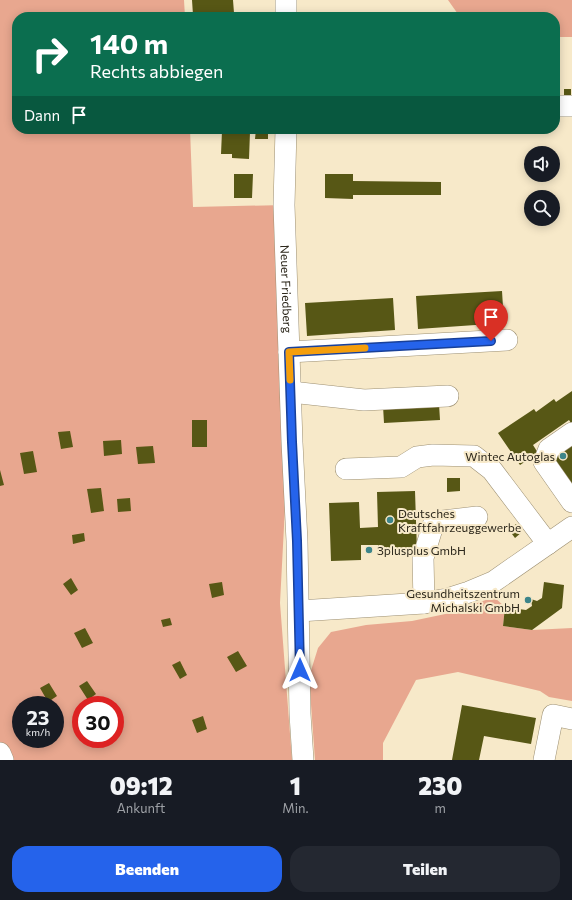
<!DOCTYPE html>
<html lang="de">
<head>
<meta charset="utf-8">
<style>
  :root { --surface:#171b24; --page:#242831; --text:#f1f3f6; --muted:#9ea1a6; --accent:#2563eb }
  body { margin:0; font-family:Commissioner,sans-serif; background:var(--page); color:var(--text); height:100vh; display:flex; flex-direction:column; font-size:15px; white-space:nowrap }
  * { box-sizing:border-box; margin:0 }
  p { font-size:13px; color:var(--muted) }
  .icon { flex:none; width:22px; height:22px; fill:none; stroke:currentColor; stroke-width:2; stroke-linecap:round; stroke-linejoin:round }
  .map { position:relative; height:760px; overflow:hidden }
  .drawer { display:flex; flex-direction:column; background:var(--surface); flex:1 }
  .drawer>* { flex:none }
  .banner { position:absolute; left:12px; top:12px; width:548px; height:122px; border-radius:16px; box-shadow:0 2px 10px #0003; background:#0b6e4f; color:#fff; overflow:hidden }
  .fabs { position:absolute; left:524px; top:146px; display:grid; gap:8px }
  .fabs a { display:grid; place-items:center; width:36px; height:36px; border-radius:50%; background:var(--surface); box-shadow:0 2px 10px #0003; font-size:20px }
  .speed { position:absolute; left:12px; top:696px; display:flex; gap:8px; font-size:20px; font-weight:700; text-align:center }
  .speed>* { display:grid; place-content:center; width:52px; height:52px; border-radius:50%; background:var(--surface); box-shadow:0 2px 10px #0003; line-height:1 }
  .speed small { font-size:10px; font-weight:400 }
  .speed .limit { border:6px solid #d22; background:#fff; color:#111 }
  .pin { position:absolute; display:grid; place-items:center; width:34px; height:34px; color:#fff; margin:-41px -17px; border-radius:50% 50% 50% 0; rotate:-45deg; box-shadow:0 0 4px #0007 }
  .pin .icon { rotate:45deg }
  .me { position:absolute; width:44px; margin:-22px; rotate:0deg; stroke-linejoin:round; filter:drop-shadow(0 0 3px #0008) }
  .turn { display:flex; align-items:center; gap:14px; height:84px; padding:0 12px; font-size:18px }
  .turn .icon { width:52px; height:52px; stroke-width:2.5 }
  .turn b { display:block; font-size:28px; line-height:34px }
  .then { display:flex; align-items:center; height:38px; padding:0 12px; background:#0003; gap:8px; font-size:15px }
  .eta { display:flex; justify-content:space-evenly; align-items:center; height:68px; text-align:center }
  .eta b { font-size:24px; font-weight:800; line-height:28px }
  .primary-button { display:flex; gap:8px; margin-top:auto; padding:8px 12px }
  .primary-button a { flex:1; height:46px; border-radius:16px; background:var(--accent); color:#fff; font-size:16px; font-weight:800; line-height:46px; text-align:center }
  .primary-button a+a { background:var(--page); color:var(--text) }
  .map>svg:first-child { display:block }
  .green { fill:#e8a78f; fill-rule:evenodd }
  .building { fill:#575715 }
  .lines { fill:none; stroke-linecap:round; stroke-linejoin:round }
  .minor-casing { stroke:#9d9073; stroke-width:22 }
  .minor { stroke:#fff; stroke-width:21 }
  .route-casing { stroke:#184099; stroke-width:10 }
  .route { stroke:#2563eb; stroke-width:7 }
  .slow { stroke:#f59e0b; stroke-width:7 }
  .poi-dot { fill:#3d858a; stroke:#f7e9c9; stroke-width:1.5 }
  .labels { text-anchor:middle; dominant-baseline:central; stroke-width:4; stroke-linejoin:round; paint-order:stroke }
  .street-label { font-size:12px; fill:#2c271b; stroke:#f7e9c9 }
  .poi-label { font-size:12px; fill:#2c271b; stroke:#f7e9c9; text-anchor:end }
</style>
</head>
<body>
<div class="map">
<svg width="572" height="760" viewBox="0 0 572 760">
  <rect width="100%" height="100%" fill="#f7e9c9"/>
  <path class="green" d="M0 0H184L185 17H17V129H190L193 207 284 205 291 392 280 603 292 760H0ZM21 705H55V739H21ZM81 705H115V739H81Z
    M448 0H572V37H555V17H460Z
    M494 597 505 607 503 626 532 630 572 628V701L549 697 540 691 458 672 416 680 383 743V760H315L309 677 318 648 331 632 366 625 412 621 450 613Z"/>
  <path class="building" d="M192 0H233L234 13 193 15Z
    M564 89H571V99H564Z
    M256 129H268V139H255Z
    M222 131 250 132 249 159 232 158V154H221Z
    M234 174H253L252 198H234Z
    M325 174H353V181L441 182V195H353V199L325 198Z
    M502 291 504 323 418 329 416 296Z
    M393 298 395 330 307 336 305 303Z
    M572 391V422L571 423 569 420 533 445 538 453 520 465 498 433 534 409 536 412 554 399 556 402Z
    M439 404 440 420 384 423 383 406Z
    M192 420H207V447H192Z
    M70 431 73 447 61 449 58 432Z
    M121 440 122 454 104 456 103 441Z
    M571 444 572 446V485L549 458Z
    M153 446 155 463 138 464 136 447Z
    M33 451 37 472 24 474 20 453Z
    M0 470 4 485 0 486Z
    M447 478H460V491L447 492Z
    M101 488 104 511 91 513 87 489Z
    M415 491 417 551 378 552V545H361V560L331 561 329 503 359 502 360 528 378 527 377 492Z
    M130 498 131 511 118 512 117 499Z
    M516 524 522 532 515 538 509 530Z
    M84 533 85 541 73 544 72 535Z
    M71 578 78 590 71 595 63 584Z
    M222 582 224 595 212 598 209 584Z
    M544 582 564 585 562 608 532 630 503 626 505 607 526 610 532 606 531 599 537 601 542 598Z
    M170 618 172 625 163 627 161 620Z
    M85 628 93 643 82 648 74 633Z
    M238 651 247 666 236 672 227 657Z
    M180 661 187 675 180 679 172 665Z
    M87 681 96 694 88 700 79 686Z
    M49 683 57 696 48 702 40 688Z
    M462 705 536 718 531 744 484 736 479 760H452Z
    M203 716 207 729 197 733 192 720Z
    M21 728V739H36L38 743 31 747 28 742 24 744 16 731Z"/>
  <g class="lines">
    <g class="minor-casing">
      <g id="minor">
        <path d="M286 17V0"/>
        <path d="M555 106H572"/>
        <path id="s1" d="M286 129 284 205 292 442 297 541 300 714 303 760"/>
        <path d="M289 352 507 340"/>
        <path d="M291 392 364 400 448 396"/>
        <path d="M572 433 549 449 544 462 572 502"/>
        <path d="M346 469 401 467 417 457 433 455 474 456 492 470 548 544"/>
        <path d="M424 603 423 558 434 522 477 517"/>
        <path d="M299 611 424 603 447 599 469 592 493 582 572 527"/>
        <path d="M0 753 3 760"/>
        <path d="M544 760 553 715 572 719"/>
      </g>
    </g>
    <use href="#minor" class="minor"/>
  </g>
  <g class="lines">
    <g class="route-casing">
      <path id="route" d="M300 670 297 541 292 442 289 352 491 341"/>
    </g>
    <use href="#route" class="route"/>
    <path class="slow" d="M290 380 289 352 365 348"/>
  </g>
  <g class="poi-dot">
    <circle cx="563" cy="456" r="4"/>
    <circle cx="390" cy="520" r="4"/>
    <circle cx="369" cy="550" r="4"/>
    <circle cx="528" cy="600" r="4"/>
  </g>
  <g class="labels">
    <g class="street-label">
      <text stroke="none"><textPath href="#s1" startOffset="160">Neuer Friedberg</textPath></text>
    </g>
    <g class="poi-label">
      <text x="555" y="456">Wintec Autoglas</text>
      <text x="398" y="513" text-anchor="start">Deutsches<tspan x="398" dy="14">Kraftfahrzeuggewerbe</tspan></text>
      <text x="377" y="550" text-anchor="start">3plusplus GmbH</text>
      <text x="520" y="593">Gesundheitszentrum<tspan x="520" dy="14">Michalski GmbH</tspan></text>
    </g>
  </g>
</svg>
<div class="fabs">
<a><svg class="icon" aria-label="sound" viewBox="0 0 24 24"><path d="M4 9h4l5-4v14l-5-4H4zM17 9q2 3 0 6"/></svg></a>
<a><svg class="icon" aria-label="search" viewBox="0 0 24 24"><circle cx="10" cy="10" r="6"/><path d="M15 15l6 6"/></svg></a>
</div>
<div class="speed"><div>23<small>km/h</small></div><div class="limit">30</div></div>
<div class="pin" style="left:491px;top:341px;background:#d93025"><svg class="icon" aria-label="arrive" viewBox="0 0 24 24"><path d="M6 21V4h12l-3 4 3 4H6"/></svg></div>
<svg class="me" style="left:300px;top:670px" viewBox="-20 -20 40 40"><path d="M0-17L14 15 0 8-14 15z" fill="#2563eb" stroke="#fff" stroke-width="4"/></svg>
<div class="banner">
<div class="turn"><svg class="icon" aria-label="right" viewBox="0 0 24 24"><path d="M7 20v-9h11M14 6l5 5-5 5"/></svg><div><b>140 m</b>Rechts abbiegen</div></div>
<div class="then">Dann<svg class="icon" aria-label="arrive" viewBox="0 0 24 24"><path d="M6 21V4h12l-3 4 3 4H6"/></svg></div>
</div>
</div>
<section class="drawer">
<div class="eta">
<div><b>09:12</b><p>Ankunft</p></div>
<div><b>1</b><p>Min.</p></div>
<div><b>230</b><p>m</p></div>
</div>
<div class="primary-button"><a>Beenden</a><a>Teilen</a></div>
</section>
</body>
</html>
